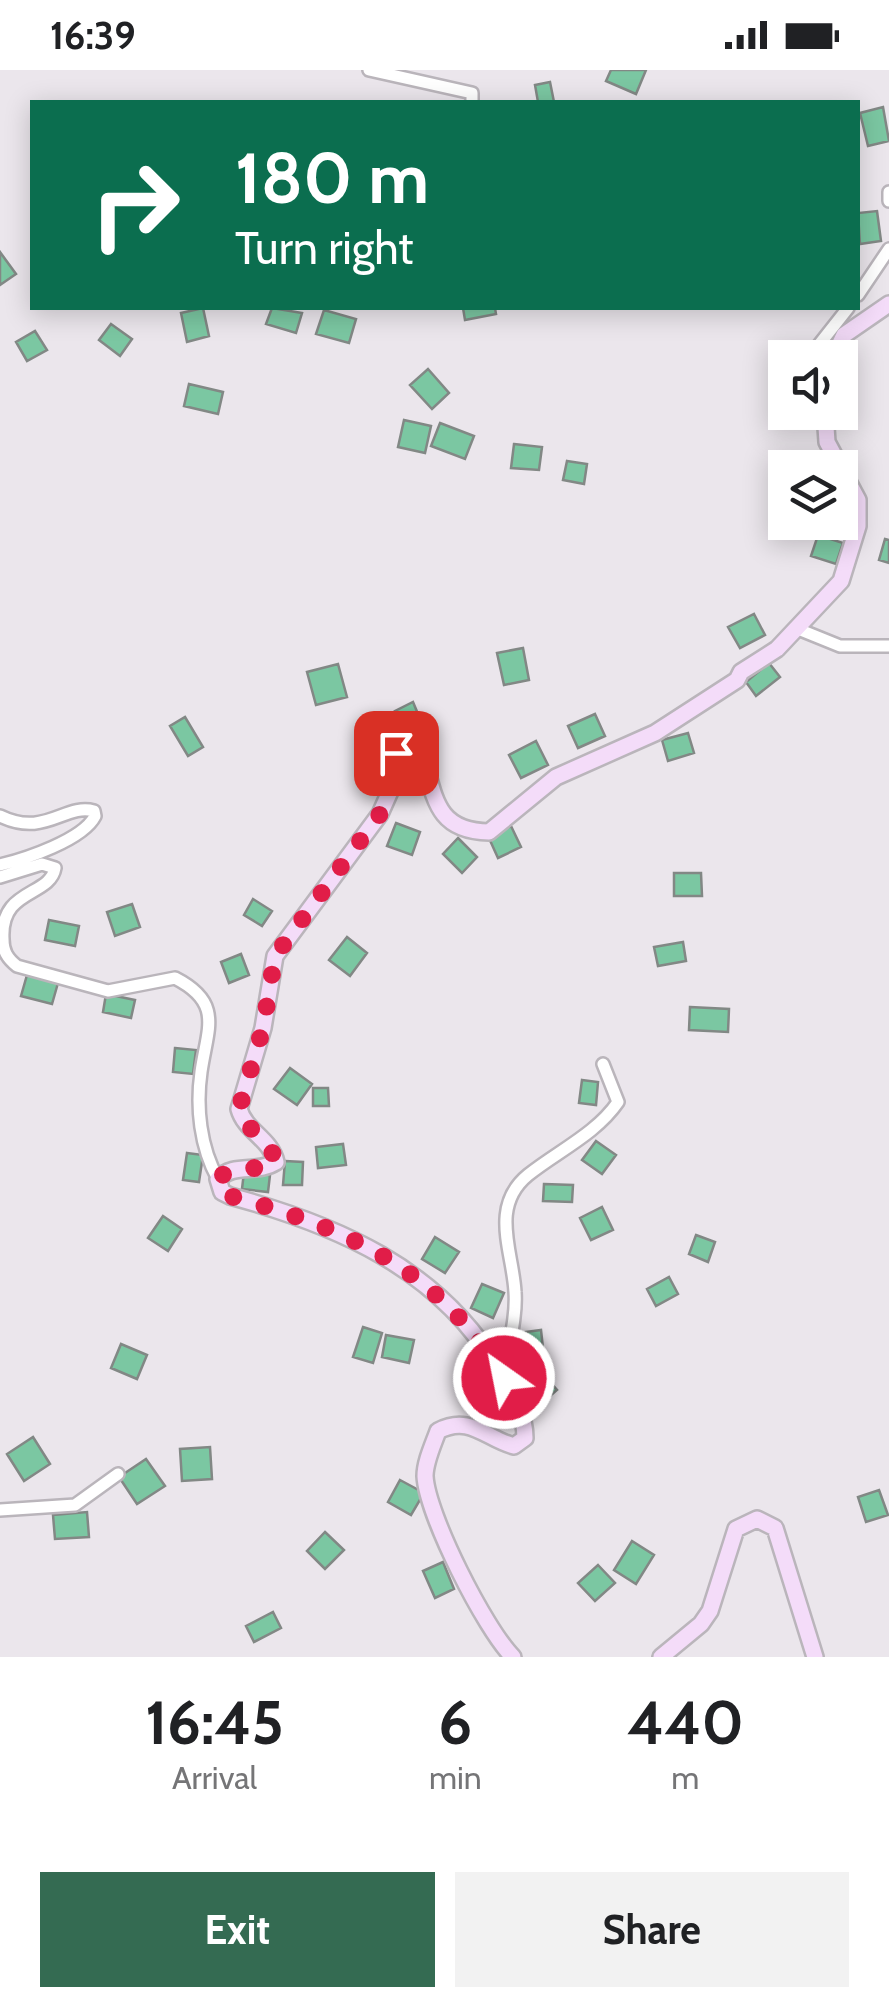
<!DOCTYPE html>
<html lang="en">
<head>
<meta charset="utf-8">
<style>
  :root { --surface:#fff; --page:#f2f2f2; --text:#202124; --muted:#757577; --accent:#346b52 }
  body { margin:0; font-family:Cabin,sans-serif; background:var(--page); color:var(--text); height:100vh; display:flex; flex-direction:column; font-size:38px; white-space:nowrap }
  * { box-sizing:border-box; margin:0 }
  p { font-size:32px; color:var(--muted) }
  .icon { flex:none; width:55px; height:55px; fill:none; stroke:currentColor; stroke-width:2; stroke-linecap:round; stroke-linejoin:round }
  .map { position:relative; height:1587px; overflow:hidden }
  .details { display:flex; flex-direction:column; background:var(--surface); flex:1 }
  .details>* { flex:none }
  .hud { position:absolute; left:30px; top:30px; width:830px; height:210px; border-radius:0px; box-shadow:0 5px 25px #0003; background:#0b6e4f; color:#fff; overflow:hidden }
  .buttons { position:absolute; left:768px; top:270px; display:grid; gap:20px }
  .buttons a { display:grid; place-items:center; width:90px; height:90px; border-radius:0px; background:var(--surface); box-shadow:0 5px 25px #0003; font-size:50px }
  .pin { position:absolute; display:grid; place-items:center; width:85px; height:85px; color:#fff; margin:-42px; border-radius:20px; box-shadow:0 5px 15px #0006 }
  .me { position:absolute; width:110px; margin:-55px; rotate:327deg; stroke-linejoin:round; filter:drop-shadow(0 0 8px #0008) }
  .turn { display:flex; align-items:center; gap:35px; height:210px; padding:0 40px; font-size:45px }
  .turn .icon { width:130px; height:130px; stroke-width:2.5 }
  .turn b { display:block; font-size:70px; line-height:85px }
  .eta { display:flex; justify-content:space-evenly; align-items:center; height:170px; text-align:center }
  .eta b { font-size:60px; font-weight:700; line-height:70px }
  .cta { display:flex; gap:20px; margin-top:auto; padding:20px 40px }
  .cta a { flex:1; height:115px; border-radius:0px; background:var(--accent); color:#fff; font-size:40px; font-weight:700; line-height:115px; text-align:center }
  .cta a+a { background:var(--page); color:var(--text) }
  .status { display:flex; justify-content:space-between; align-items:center; height:70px; padding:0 50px; background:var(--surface); direction:ltr }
  .status svg { height:28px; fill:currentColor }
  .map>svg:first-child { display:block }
  .building { fill:#7bc7a2; stroke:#828885; stroke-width:2.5 }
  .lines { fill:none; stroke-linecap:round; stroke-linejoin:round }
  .street-casing { stroke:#bab5bb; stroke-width:16 }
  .secondary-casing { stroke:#bab5bb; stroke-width:20 }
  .street { stroke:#fff; stroke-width:11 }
  .secondary { stroke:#f4dcf9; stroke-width:15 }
  .route { stroke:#e11d48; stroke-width:18; stroke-dasharray:0 32.4 }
</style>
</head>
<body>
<div class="status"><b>16:39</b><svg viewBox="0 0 49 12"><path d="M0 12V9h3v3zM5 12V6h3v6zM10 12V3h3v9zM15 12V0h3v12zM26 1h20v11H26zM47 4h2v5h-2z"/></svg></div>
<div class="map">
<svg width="889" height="1587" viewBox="0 0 889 1587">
  <rect width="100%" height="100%" fill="#ebe6ec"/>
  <path class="building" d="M611 0H646L636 24 606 11Z
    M550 12 554 32H538L535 15Z
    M883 37 889 71 868 76 860 43Z
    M877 141 881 171 860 174 858 143Z
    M0 182 16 204 0 215Z
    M203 238 209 266 187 272 181 243Z
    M272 238 302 243 296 263 266 254Z
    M463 238H495L496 244 465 250Z
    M324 240 356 249 349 273 316 264Z
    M111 254 132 269 120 286 99 270Z
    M35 261 47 280 27 291 16 272Z
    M428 299 449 323 432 339 410 315Z
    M189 314 223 322 218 344 184 336Z
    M404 350 431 356 425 383 398 377Z
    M440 353 474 366 465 389 431 376Z
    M514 374 542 377 539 400 511 398Z
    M824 382 833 398H805L803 394Z
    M567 391 587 394 584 414 563 410Z
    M818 465 843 473 836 494 811 486Z
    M885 469 889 470V493L879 490Z
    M754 544 765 565 740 578 728 557Z
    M523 578 529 610 504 615 497 583Z
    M769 593 780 607 756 626 746 612Z
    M338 594 347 627 316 635 307 602Z
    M413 632 418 644 401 652 395 641Z
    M595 644 605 666 578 678 568 656Z
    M185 647 203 677 188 686 170 656Z
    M688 663 694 683 668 691 662 670Z
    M536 671 548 695 521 708 509 685Z
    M396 753 420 762 412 785 387 776Z
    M511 756 521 777 498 788 488 766Z
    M458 768 477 787 462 803 443 784Z
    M674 803H701L702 826H674Z
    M253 829 272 841 262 856 244 845Z
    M132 834 140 857 115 866 107 842Z
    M49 850 79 856 75 876 45 870Z
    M347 867 367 883 350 906 329 890Z
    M683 872 686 891 658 896 654 877Z
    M241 884 249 905 229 913 221 892Z
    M27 905 58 913 52 934 21 926Z
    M106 924 135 930 131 948 103 942Z
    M690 937 729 939 728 962 689 960Z
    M175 978 196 980 193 1004 173 1002Z
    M290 998 312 1014 297 1035 274 1019Z
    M582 1010 598 1012 596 1035 579 1033Z
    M313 1018H328L329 1036H313Z
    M596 1071 616 1085 602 1104 582 1090Z
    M343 1074 346 1095 318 1098 316 1077Z
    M187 1083 203 1085 199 1112 183 1110Z
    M285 1091 303 1092 302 1115H283Z
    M244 1102 270 1105 268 1122 242 1119Z
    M544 1114 573 1115 572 1132 543 1131Z
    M602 1137 613 1160 591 1170 580 1148Z
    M163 1146 182 1159 168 1181 148 1168Z
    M696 1165 715 1172 708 1192 689 1184Z
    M435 1167 459 1182 445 1203 422 1189Z
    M669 1207 678 1224 656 1236 647 1219Z
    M482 1214 504 1223 493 1248 471 1238Z
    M363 1257 382 1263 373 1293 353 1287Z
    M541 1260 544 1287 521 1290 518 1263Z
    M386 1265 414 1270 409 1293 382 1287Z
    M121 1274 147 1285 137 1309 111 1298Z
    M543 1304 557 1320 534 1340 520 1324Z
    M33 1367 50 1394 24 1411 7 1384Z
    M210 1377 212 1409 182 1411 180 1379Z
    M146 1389 165 1416 137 1434 119 1407Z
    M400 1410 424 1423 411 1445 388 1432Z
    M879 1420 888 1445 866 1452 858 1427Z
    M87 1442 89 1467 55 1469 53 1445Z
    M325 1462 344 1480 325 1499 307 1481Z
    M632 1471 654 1485 636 1514 614 1500Z
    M443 1492 454 1519 435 1528 423 1501Z
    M598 1495 615 1513 595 1531 578 1513Z
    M273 1542 281 1558 254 1572 246 1556Z"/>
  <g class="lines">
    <g class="street-casing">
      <path id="street" d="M369 0 472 23V32
        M889 122V131
        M858 225 889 179
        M822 288 818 276 848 238
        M798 559 840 576H889
        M0 746C45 768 65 733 94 741L95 746C83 770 25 789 0 795
        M0 807 42 794 55 798C50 827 0 818 3 869 3 881 7 888 17 896L108 921 175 908C224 933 207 959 201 1002 196 1037 200 1077 218 1109
        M504 1307C507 1281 517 1249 515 1222 513 1182 489 1137 528 1105 558 1081 596 1064 618 1032L603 994
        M0 1440 75 1435 118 1404"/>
    </g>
    <g class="secondary-casing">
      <path id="secondary" d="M833 288 844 265 889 234
        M513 1587C485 1559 427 1445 425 1406 425 1392 433 1375 438 1361 470 1344 486 1369 514 1376L525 1368C525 1341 510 1319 497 1297 438 1198 337 1155 230 1126L222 1122 218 1109C234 1092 257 1104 276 1092 271 1069 245 1061 239 1039L263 958 275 886 380 744 392 717 396 683 416 677 422 683C435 727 435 761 489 762L556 707 655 663 737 610 741 602 777 579 841 511 858 456V430L827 372 825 342
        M661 1587 701 1554 710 1541 736 1459 757 1449 775 1458 815 1587"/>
    </g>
    <use href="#street" class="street"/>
    <use href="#secondary" class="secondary"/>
  </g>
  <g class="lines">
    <path class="route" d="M396 683 392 716 380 744 275 886 263 958 239 1039C245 1061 270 1069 276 1092 257 1104 234 1092 218 1109L222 1122 230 1126C349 1159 438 1199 504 1308"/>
  </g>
</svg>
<div class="buttons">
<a><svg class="icon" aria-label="sound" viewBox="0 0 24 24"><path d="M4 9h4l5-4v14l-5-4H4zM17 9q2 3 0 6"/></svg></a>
<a><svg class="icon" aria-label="layers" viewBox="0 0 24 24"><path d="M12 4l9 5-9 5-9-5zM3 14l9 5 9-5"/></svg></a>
</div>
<div class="pin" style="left:396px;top:683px;background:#d93025"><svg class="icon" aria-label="arrive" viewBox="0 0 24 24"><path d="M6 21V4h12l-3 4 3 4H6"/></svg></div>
<svg class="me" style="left:504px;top:1308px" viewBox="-20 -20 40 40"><circle r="17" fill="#e11d48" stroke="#fff" stroke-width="3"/><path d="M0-11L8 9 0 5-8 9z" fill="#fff"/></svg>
<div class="hud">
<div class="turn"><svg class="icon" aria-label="right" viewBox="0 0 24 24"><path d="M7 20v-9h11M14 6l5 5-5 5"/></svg><div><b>180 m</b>Turn right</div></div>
</div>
</div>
<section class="details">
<div class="eta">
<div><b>16:45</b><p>Arrival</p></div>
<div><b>6</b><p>min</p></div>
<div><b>440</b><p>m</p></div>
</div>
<div class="cta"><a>Exit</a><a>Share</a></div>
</section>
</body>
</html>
